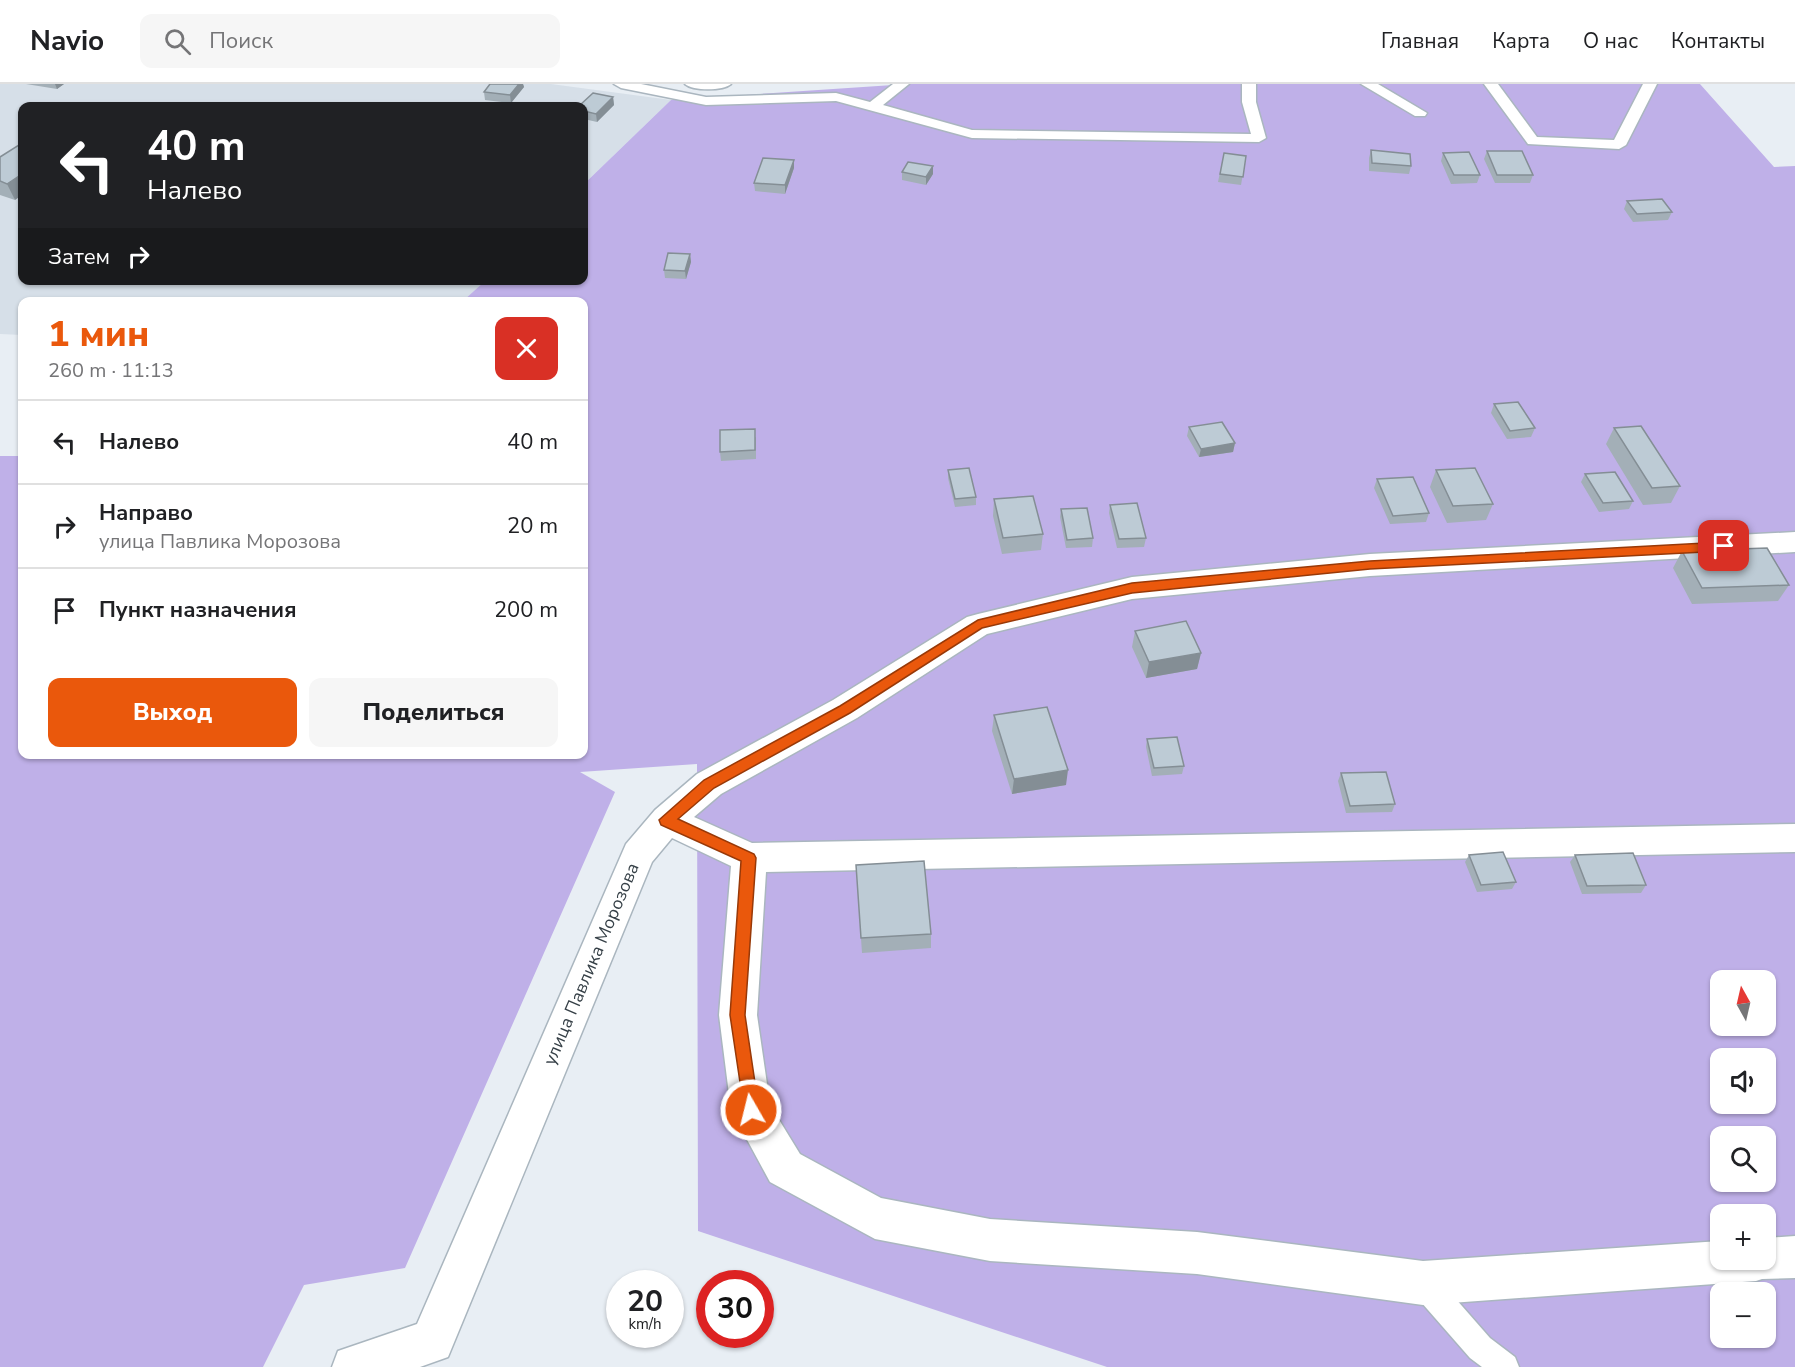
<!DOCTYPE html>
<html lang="ru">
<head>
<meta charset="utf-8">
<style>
  :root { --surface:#fff; --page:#f6f6f6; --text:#202124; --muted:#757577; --line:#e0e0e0; --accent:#ea580c }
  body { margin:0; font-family:"Nunito Sans",sans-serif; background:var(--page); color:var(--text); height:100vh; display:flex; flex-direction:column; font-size:22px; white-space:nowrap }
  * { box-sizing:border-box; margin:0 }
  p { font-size:20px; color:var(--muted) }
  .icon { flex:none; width:33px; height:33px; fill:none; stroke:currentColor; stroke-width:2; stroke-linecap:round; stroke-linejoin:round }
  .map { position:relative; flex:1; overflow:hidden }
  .sheet { position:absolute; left:18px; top:213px; width:570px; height:462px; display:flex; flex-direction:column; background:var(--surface); border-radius:12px; box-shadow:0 2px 4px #0004 }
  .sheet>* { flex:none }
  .banner { position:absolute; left:18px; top:18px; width:570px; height:183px; border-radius:12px; box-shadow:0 2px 4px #0004; background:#202124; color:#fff; overflow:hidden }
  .needle { width:39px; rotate:352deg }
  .buttons { position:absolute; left:1710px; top:886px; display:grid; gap:12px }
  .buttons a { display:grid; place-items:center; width:66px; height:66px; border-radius:12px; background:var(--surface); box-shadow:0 2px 4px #0004; font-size:30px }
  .speed { position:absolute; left:606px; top:1186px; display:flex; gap:12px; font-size:30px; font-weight:700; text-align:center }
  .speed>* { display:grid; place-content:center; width:78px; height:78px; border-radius:50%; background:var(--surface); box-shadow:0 2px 4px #0004; line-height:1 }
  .speed small { font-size:15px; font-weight:400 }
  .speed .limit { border:9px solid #d22; background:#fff; color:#111 }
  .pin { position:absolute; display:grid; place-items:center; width:51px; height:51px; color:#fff; margin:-26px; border-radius:12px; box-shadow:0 3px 9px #0006 }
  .me { position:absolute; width:66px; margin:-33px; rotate:352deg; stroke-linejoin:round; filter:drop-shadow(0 0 4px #0008) }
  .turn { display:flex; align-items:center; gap:21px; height:126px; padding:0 30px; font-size:27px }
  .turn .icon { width:78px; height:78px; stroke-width:2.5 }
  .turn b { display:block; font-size:42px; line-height:51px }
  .then { display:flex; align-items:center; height:57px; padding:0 30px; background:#0003; gap:12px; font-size:22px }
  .round { display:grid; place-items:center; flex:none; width:63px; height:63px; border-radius:12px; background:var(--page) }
  .summary { display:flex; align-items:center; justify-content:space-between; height:102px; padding:0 30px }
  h1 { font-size:36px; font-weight:800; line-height:45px; color:var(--accent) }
  .button { display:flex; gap:12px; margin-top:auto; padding:12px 30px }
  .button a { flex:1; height:69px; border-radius:12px; background:var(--accent); color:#fff; font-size:24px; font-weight:800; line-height:69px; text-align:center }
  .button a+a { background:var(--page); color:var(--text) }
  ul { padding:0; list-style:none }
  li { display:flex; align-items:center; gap:18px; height:84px; padding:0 30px; border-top:2px solid var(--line) }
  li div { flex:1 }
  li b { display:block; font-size:22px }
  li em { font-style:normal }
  header { display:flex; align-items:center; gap:36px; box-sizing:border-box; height:84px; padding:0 30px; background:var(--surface); border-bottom:2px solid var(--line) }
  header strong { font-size:28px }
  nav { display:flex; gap:33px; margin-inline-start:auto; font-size:21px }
  .search { width:420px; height:54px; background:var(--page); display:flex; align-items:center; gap:15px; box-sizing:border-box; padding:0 21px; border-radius:12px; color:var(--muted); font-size:22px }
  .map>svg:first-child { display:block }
  .residential { fill:#d6dfe8 }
  .green { fill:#bfb0e8; fill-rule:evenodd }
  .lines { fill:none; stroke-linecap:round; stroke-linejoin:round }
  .service-casing { stroke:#aab6bf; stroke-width:3 }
  .minor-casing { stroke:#aab6bf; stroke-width:3 }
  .service { fill:#fff; fill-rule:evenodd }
  .minor { fill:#fff; fill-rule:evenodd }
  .wall { fill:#a3afb7 }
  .shaded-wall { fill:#848e95 }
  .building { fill:#bdcbd5; stroke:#848e95; stroke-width:1.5 }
  .route { fill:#ea580c; stroke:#983908; stroke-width:1.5 }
  .labels { text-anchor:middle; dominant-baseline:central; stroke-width:6; stroke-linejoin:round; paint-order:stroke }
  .street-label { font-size:18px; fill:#364047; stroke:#fff }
</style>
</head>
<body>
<header>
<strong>Navio</strong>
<div class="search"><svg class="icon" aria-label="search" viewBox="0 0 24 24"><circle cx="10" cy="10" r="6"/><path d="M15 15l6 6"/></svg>Поиск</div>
<nav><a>Главная</a><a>Карта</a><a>О нас</a><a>Контакты</a></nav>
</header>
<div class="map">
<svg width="1795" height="1283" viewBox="0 0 1795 1283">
  <rect width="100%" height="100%" fill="#e8eef4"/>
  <path class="residential" d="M0 0H551L671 16 584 100V22H22V196L485 197 463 218H22V251L0 250Z"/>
  <path class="green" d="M908 0H1700L1774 83 1795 82V1283H1107L698 1147 697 680 580 688 615 708 405 1184 304 1201 263 1283H0V372H22V670H584V218L463 217 485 197 584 196V100L671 16ZM1720 897H1766V942H1720ZM1720 975H1766V1020H1720ZM1720 1053H1766V1098H1720ZM1720 1131H1766V1176H1720ZM1720 1209H1766V1254H1720Z"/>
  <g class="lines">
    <g class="service-casing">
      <path id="service" d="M614 0H641L706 13 836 9 870 18 893 0H909L883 21 972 46 1251 50 1242 18V0H1256V18L1266 54 1259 58 972 54 836 17 706 21 621 4Z
        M685 0H731C723 7 693 7 685 0Z
        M1361 0H1378L1427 29 1425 32H1415Z
        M1484 0H1498L1537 53 1614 56 1643 0H1657L1626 61 1619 65 1528 60Z
        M1424 1186 1434 1190 1490 1254 1515 1273 1519 1283H1482L1470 1274 1414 1210 1410 1200 1414 1190Z"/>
    </g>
    <g class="minor-casing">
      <path id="minor" d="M1795 448V468L1370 492 1132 515 987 550 857 634 721 710 694 733 752 759 1795 740V768L766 788 757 931 770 1021 800 1070 881 1114 990 1135 1197 1148 1423 1177 1720 1157V1176H1766V1154L1795 1152V1194L1762 1195 1756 1197 1423 1221 1197 1190 990 1177 875 1155 770 1098 731 1026 719 931 731 782 672 754 652 778 448 1273 420 1283H332L338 1267 417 1240 626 760 655 726 697 690 833 616 967 533 978 530 1132 493 1370 470Z"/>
    </g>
    <use href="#service" class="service"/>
    <use href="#minor" class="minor"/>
  </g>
  <path class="wall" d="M26 0H64L57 5Z
    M490 0H523L524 3 511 19 485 16 484 8Z
    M613 13 614 21 597 38 584 35V22Z
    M1371 66 1411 82 1409 90 1369 87V74Z
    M1487 67 1533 91 1530 99H1495L1484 75Z
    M1224 69 1246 72 1241 101 1218 98Z
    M1443 69 1480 91 1477 99 1451 100 1441 77Z
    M0 73 15 116 0 111Z
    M794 76V84L785 110 755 107 754 99Z
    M902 88 933 90 926 101 902 96Z
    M1627 117 1672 128 1668 136 1633 138 1624 125Z
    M690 170 691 178 686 195 665 194 664 186Z
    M1494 320 1535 344 1531 353 1507 355 1491 329Z
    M1189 343 1235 359 1233 368 1199 373 1187 352Z
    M1614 344 1680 402 1671 419 1643 421 1606 360Z
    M756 353V375L721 377 720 368Z
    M948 386 976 413V421L955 423 948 394Z
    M1436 386 1493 420 1486 436 1447 439 1430 403Z
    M1585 390 1633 417 1629 425 1599 428 1581 398Z
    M1377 395 1429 429 1426 438 1390 440 1374 404Z
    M994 415 1043 450 1041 466 1002 470 993 432Z
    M1110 421 1146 454 1144 463 1117 464 1109 429Z
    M1061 425 1093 454 1092 463 1066 464 1060 433Z
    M1682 467 1789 501 1778 517 1692 520 1673 484Z
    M1135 547 1201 569 1197 585 1146 594 1132 563Z
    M994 631 1066 701 1012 710 992 647Z
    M1147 655 1184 682 1182 690 1152 692 1146 663Z
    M1341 689 1395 720 1392 728 1346 729 1338 697Z
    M1469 771 1516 798 1512 805 1477 808 1465 778Z
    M1575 771 1646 801 1641 809 1582 810 1570 778Z
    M857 796 931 850V864L862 869Z"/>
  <path class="shaded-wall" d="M55 0H64L57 5Z
    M519 0H523L524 3 511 19 510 11Z
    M613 13 614 21 597 38 596 30Z
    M794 76V84L785 110V101Z
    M933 82V90L926 101V93Z
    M22 90V111L15 116 7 100Z
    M690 170 691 178 686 195 685 187Z
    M1235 359 1233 368 1199 373 1201 365Z
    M1201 569 1197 585 1146 594 1149 578Z
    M1068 686 1066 701 1012 710 1014 695Z"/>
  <path class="building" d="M490 0H519L510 11 484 8Z
    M593 9 613 13 596 30 584 27V22H579Z
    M22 59V90L7 100 0 97V73Z
    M1371 66 1410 70 1411 82 1372 79Z
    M1487 67H1522L1533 91H1497Z
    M1469 68 1480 91H1454L1443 69Z
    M1224 69 1246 72 1243 93 1220 90Z
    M763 74 794 76 785 101 754 99Z
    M908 78 933 82 926 93 902 88Z
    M1662 115 1672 128 1637 130 1627 117Z
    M668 169 690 170 685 187 664 186Z
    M1518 318 1535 344 1510 347 1494 320Z
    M1222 338 1235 359 1201 365 1189 343Z
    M1641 342 1680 402 1652 404 1614 344Z
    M755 345V366L720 368V346Z
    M969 384 976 413 955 415 948 386Z
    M1475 384 1493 420 1453 422 1436 386Z
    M1615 388 1633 417 1603 419 1585 390Z
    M1413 393 1429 429 1393 432 1377 395Z
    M1033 412 1043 450 1003 454 994 415Z
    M1137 419 1146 454 1119 455 1110 421Z
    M1087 424 1093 454 1067 456 1061 425Z
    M1767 464 1789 501 1702 504 1682 467Z
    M1186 537 1201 569 1149 578 1135 547Z
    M1047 623 1068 686 1014 695 994 631Z
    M1177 653 1184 682 1154 684 1147 655Z
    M1386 688 1395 720 1350 722 1341 689Z
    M1503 768 1516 798 1481 801 1469 771Z
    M1633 769 1646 801 1587 802 1575 771Z
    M924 777 931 850 861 854 856 781Z"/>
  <path class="route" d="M1724 458 1730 462 1724 467 1370 485 1132 509 982 544 850 629 714 704 678 735 754 770 756 774 745 931 759 1026 757 1032 751 1034 745 1032 730 931 741 777 661 741 659 736 704 696 840 622 978 536 1132 499 1370 477Z"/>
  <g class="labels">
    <g class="street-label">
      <text transform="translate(591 880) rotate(-67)">улица Павлика Морозова</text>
    </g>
  </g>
</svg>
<div class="buttons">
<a><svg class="needle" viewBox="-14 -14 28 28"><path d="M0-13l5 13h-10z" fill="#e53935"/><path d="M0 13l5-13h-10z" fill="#757577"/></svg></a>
<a><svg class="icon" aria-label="sound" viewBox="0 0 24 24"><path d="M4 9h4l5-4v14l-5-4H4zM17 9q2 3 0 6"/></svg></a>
<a><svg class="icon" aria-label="search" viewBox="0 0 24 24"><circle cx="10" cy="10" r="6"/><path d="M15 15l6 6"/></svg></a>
<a>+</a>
<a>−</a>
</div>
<div class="speed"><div>20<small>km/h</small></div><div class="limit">30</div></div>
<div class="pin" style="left:1724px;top:462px;background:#d93025"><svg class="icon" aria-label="arrive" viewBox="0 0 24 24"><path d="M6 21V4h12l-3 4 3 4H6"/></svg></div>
<svg class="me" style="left:751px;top:1026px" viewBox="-20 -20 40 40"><circle r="17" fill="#ea580c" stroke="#fff" stroke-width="3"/><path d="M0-11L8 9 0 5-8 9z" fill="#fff"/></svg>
<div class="banner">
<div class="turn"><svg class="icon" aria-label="left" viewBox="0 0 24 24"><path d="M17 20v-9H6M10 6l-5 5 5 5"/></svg><div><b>40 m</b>Налево</div></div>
<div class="then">Затем<svg class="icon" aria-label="right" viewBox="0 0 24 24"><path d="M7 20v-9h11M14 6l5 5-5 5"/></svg></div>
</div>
<section class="sheet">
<div class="summary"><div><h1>1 мин</h1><p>260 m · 11:13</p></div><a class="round" style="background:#d93025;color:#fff"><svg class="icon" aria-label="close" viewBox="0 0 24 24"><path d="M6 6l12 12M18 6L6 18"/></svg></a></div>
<ul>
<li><svg class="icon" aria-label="left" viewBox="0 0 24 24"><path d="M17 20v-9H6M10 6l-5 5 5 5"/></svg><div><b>Налево</b></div><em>40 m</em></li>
<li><svg class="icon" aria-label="right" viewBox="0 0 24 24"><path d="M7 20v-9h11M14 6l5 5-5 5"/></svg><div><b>Направо</b><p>улица Павлика Морозова</p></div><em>20 m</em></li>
<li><svg class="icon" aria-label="arrive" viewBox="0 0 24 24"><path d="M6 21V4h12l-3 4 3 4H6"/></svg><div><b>Пункт назначения</b></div><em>200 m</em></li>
</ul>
<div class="button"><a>Выход</a><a>Поделиться</a></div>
</section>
</div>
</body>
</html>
